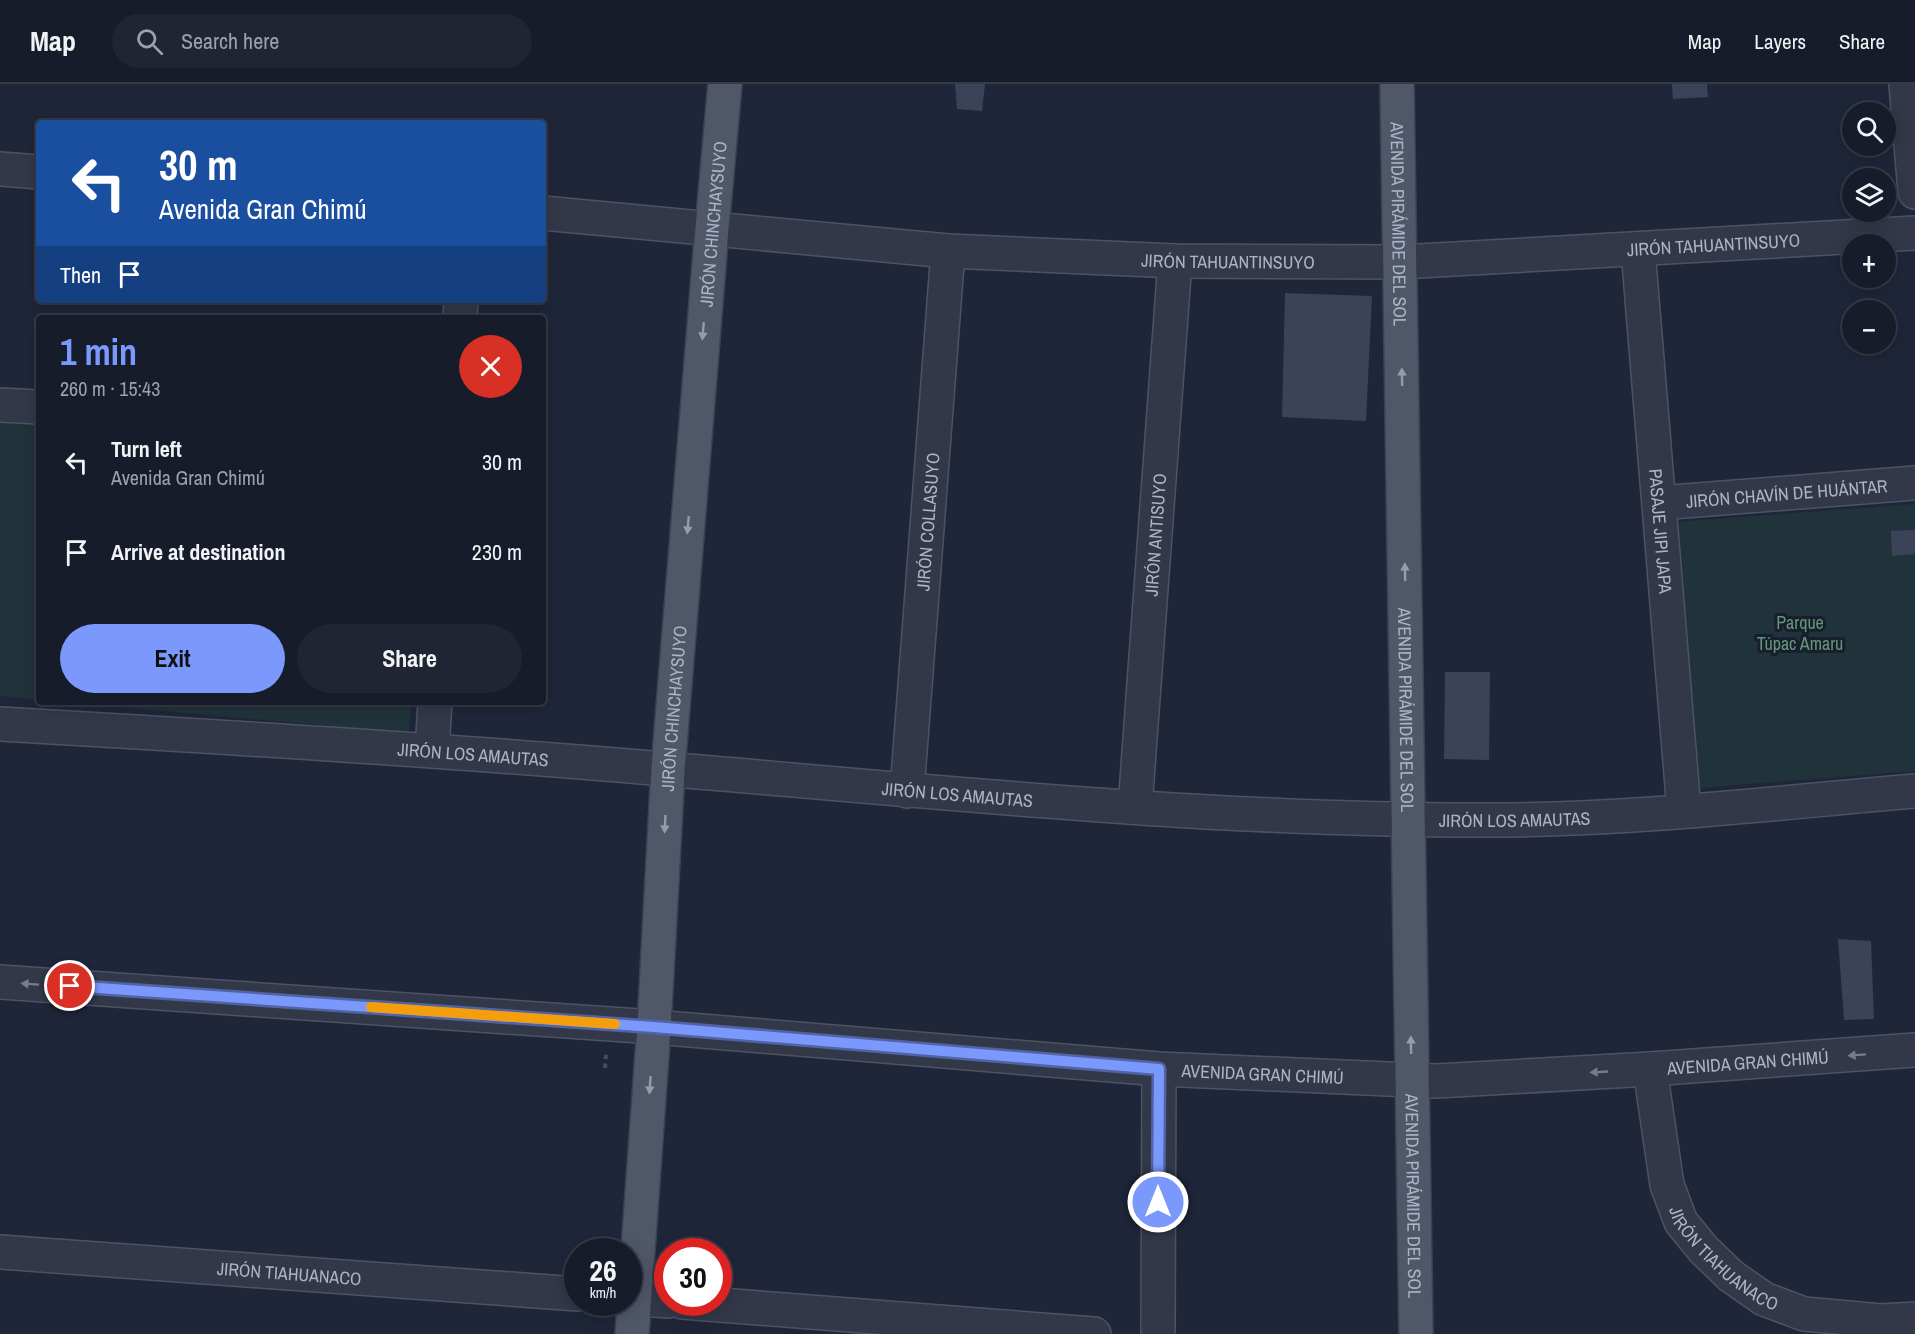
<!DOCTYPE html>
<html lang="en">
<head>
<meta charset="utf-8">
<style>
  :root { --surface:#171c2b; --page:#202533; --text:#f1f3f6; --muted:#9ea1a9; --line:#363a47; --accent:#7b98fd }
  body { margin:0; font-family:"Archivo Narrow",sans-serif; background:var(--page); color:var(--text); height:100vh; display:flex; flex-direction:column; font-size:22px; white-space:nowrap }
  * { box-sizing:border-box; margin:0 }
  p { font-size:20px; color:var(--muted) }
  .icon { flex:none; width:33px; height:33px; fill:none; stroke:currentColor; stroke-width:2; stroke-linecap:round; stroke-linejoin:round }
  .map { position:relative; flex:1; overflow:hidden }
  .drawer { position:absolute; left:36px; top:231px; width:510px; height:390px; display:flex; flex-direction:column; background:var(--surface); border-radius:6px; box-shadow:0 3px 15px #0003,0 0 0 2px var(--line) }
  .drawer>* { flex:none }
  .guide { position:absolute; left:36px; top:36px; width:510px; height:183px; border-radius:6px; box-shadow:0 3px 15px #0003,0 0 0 2px var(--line); background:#1a4fa0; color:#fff; overflow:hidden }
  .fabs { position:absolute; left:1842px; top:18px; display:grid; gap:12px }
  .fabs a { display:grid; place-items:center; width:54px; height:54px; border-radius:50%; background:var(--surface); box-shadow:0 3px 15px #0003,0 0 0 2px var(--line); font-size:30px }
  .speed { position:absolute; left:564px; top:1154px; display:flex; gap:12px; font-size:30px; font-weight:700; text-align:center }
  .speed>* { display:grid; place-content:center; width:78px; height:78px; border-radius:50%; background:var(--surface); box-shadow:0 3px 15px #0003,0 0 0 2px var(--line); line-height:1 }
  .speed small { font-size:15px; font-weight:400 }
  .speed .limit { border:9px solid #d22; background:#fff; color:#111 }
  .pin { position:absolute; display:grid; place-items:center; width:51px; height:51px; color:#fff; margin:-26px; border:3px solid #fff; border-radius:50%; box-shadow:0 2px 6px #0007 }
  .me { position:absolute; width:66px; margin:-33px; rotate:0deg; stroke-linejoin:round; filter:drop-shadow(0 0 4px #0008) }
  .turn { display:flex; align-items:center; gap:21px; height:126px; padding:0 24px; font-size:27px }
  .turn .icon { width:78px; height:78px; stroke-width:2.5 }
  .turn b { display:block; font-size:42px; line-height:51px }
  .then { display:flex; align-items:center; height:57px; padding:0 24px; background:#0003; gap:12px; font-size:22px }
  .round { display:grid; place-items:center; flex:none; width:63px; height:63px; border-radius:32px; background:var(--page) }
  .summary { display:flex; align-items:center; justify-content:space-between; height:102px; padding:0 24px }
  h1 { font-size:36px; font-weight:700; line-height:45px; color:var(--accent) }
  .primary-button { display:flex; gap:12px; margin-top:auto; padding:12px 24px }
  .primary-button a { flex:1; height:69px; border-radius:36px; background:var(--accent); color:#111; font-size:24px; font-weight:700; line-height:69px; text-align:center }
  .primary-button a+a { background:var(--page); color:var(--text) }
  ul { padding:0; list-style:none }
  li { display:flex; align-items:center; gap:18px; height:90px; padding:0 24px }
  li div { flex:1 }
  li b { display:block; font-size:22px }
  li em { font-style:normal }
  header { display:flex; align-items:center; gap:36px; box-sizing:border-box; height:84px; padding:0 30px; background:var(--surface); border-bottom:2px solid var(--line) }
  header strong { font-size:28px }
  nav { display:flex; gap:33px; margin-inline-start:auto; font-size:21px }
  .search { width:420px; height:54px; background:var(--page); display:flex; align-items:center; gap:15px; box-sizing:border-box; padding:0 21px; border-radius:33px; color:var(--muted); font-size:22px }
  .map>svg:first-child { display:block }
  .green { fill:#21333a }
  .building { fill:#3b4359 }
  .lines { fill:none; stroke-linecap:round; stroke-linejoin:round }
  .minor-casing { stroke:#4d5364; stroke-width:36 }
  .major-casing { stroke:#3c4253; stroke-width:36 }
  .path { stroke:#3f5057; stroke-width:4; stroke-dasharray:4.5 4.5; stroke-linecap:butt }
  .minor { stroke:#333849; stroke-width:33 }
  .major { stroke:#505769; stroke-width:33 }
  .oneway { fill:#969caf }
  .oneway2 { fill:#767c8e }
  .route-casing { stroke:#5063a4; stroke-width:15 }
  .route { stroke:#7b98fd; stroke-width:10 }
  .slow { stroke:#f59e0b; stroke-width:10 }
  .labels { text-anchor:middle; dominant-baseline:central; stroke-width:6; stroke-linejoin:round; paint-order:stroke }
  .street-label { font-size:18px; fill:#adb3c6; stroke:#181e2d }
  .park-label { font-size:18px; fill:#649778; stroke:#181e2d }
</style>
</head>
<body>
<header>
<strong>Map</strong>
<div class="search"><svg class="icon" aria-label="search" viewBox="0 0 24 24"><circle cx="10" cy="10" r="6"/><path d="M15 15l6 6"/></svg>Search here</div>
<nav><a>Map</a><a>Layers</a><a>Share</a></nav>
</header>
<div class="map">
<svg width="1915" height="1250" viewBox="0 0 1915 1250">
  <rect width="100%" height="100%" fill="#1f2639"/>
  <path class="green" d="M0 337 39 339V616L0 612Z
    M1915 420V687L1698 704 1676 438Z
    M64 618H411L409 649Z"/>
  <path class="building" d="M955 0H985L982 27 957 25Z
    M1672 0H1707L1708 13 1673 15Z
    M1285 209 1372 212 1366 337 1282 333Z
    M1915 446V470L1892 472 1891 447Z
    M1445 588H1490L1489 676 1444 675Z
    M1838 855 1871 857 1874 935 1844 936Z"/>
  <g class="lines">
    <g class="minor-casing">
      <g id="minor">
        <path d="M1906 0 1915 108"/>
        <path d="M0 85 39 88"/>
        <path id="s1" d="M543 129 948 167 1175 177 1401 178 1915 149"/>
        <path id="s2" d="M1638 166 1684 727"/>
        <path d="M460 234 461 216"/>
        <path d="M0 321 39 323"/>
        <path id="s3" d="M1659 419 1915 399"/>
        <path id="s4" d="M0 640C222 653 443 666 664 685 939 708 1215 737 1492 736 1633 736 1774 719 1915 707"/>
        <path d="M432 666 435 618"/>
        <path id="s5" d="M907 707 948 167"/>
        <path id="s6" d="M1135 723 1175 177"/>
        <path id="s7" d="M0 898 654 943 1159 985 1411 996 1437 997 1650 985 1915 966"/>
        <path id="s8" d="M1650 985 1667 1101 1681 1138 1704 1166 1731 1192 1764 1215 1804 1230 1881 1237 1915 1235"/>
        <path id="s9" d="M0 1168 578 1210"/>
        <path d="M628 1214 668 1217"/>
        <path d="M682 1218 1094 1250"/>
        <path d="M1158 1250 1159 985"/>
      </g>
    </g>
    <g class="major-casing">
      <g id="major">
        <path id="s10" d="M1397 0 1416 1250"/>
        <path id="s11" d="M632 1250 654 943 668 685 712 144 725 0"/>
      </g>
    </g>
    <path class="path" d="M605 984 606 970"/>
    <use href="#minor" class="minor"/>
    <use href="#major" class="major"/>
  </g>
  <defs><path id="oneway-solid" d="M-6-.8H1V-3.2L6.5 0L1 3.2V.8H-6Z" transform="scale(1.5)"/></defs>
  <g class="oneway">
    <use href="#oneway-solid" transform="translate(703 247) rotate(95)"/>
    <use href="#oneway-solid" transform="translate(1402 293) rotate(-91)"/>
    <use href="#oneway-solid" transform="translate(688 441) rotate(95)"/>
    <use href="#oneway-solid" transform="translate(1405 488) rotate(-91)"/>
    <use href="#oneway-solid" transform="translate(665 740) rotate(93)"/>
    <use href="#oneway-solid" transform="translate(1411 961) rotate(-91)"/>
    <use href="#oneway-solid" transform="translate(650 1001) rotate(94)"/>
  </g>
  <g class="oneway2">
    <use href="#oneway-solid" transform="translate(30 900) rotate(-176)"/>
    <use href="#oneway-solid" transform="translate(1857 971) rotate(176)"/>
    <use href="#oneway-solid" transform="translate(1599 988) rotate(177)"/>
  </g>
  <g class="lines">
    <g class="route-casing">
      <path id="route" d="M70 902 654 943 1159 985 1158 1118"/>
    </g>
    <use href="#route" class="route"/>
    <path class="slow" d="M371 923 615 940"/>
  </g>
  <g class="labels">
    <g class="street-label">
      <text stroke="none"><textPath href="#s10" startOffset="140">AVENIDA PIRÁMIDE DEL SOL</textPath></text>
      <text stroke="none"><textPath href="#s11" startOffset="1113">JIRÓN CHINCHAYSUYO</textPath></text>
      <text stroke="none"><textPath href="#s1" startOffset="1173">JIRÓN TAHUANTINSUYO</textPath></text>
      <text stroke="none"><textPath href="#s1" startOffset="687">JIRÓN TAHUANTINSUYO</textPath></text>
      <text stroke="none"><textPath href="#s3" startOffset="128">JIRÓN CHAVÍN DE HUÁNTAR</textPath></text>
      <text stroke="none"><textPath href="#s5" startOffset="270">JIRÓN COLLASUYO</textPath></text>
      <text stroke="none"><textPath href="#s2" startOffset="282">PASAJE JIPI JAPA</textPath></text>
      <text stroke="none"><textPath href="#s6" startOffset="273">JIRÓN ANTISUYO</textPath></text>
      <text stroke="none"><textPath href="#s11" startOffset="627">JIRÓN CHINCHAYSUYO</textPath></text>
      <text stroke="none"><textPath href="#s10" startOffset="626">AVENIDA PIRÁMIDE DEL SOL</textPath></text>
      <text stroke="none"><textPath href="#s4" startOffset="474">JIRÓN LOS AMAUTAS</textPath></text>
      <text stroke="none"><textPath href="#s4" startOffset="960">JIRÓN LOS AMAUTAS</textPath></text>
      <text stroke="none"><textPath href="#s4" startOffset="1518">JIRÓN LOS AMAUTAS</textPath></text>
      <text stroke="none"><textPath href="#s7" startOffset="1752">AVENIDA GRAN CHIMÚ</textPath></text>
      <text stroke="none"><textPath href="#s7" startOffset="1266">AVENIDA GRAN CHIMÚ</textPath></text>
      <text stroke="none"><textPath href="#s10" startOffset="1112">AVENIDA PIRÁMIDE DEL SOL</textPath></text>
      <text stroke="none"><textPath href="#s8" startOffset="213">JIRÓN TIAHUANACO</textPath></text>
      <text stroke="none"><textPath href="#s9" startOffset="290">JIRÓN TIAHUANACO</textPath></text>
    </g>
    <g class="park-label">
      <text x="1800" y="538">Parque<tspan x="1800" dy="21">Túpac Amaru</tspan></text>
    </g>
  </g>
</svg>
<div class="fabs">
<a><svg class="icon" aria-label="search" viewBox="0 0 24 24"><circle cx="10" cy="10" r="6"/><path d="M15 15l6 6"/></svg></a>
<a><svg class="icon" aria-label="layers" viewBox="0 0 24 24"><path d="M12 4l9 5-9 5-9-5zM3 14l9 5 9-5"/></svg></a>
<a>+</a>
<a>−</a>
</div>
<div class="speed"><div>26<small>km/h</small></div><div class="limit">30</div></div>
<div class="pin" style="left:70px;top:902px;background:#d93025"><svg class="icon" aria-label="arrive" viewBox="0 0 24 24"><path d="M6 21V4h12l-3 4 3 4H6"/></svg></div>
<svg class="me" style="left:1158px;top:1118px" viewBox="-20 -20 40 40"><circle r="17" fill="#7b98fd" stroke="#fff" stroke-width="3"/><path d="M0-11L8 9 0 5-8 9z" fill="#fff"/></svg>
<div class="guide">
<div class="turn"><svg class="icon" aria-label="left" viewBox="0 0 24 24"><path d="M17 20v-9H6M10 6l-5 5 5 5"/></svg><div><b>30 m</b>Avenida Gran Chimú</div></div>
<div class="then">Then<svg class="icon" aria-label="arrive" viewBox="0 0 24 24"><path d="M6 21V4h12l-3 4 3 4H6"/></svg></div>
</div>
<section class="drawer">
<div class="summary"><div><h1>1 min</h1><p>260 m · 15:43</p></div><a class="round" style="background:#d93025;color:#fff"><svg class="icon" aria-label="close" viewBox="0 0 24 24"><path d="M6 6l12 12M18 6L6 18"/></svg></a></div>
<ul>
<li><svg class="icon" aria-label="left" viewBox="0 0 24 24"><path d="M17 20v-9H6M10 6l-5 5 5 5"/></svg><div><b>Turn left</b><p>Avenida Gran Chimú</p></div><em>30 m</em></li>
<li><svg class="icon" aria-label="arrive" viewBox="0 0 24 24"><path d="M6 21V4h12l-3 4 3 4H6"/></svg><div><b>Arrive at destination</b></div><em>230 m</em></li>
</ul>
<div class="primary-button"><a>Exit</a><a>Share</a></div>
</section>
</div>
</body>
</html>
